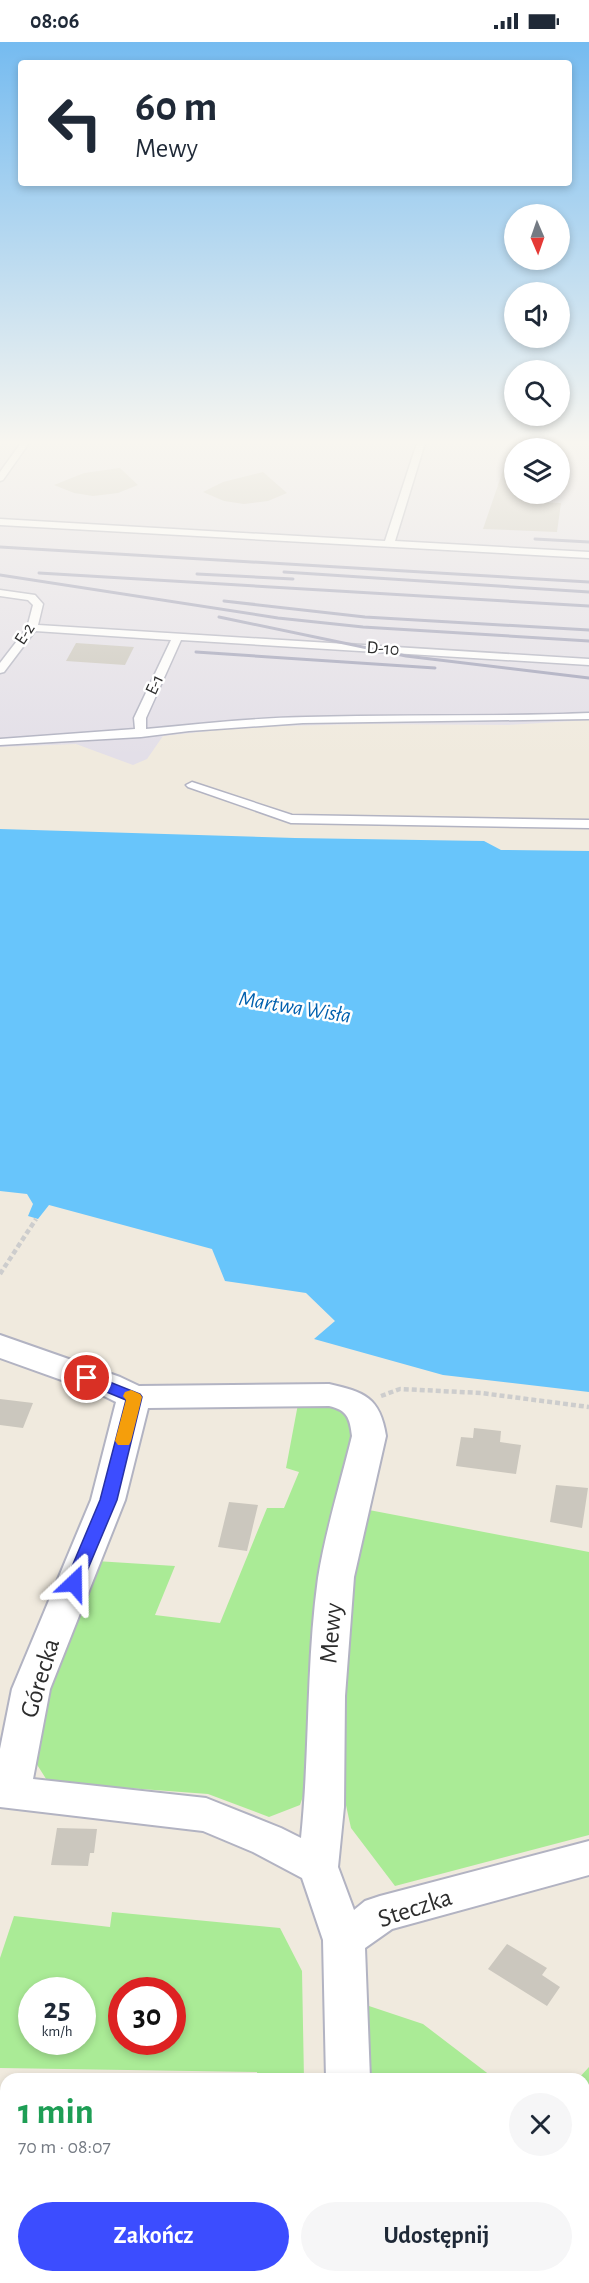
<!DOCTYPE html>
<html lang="pl">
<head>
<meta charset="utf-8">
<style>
  :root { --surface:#fff; --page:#f6f6f7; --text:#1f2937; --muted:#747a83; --accent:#3c4dff }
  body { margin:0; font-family:"Alegreya Sans",sans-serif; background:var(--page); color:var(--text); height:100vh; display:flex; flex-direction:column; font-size:22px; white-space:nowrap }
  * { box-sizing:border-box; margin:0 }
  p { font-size:20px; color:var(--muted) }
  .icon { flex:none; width:33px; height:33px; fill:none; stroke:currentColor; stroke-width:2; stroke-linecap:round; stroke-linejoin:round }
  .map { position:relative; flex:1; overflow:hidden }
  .details { position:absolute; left:0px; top:2031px; width:590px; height:210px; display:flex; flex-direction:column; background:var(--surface); border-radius:18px 18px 0 0; box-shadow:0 3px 9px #0003 }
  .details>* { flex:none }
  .top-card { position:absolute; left:18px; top:18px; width:554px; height:126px; border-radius:6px; box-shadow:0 3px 9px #0003; background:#fff; color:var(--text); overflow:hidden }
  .needle { width:39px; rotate:178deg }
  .controls { position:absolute; left:504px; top:162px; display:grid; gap:12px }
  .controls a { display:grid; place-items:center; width:66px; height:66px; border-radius:50%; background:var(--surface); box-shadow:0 3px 9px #0003; font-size:30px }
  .speed { position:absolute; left:18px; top:1935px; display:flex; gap:12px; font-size:30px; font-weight:700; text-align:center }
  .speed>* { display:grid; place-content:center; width:78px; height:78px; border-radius:50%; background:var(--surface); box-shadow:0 3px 9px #0003; line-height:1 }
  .speed small { font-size:15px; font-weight:400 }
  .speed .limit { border:9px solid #d22; background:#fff; color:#111 }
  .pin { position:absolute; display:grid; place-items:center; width:51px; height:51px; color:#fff; margin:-26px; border:3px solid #fff; border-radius:50%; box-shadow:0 2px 6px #0007 }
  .me { position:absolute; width:66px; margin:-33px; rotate:23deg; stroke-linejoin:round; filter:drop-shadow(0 0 4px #0008) }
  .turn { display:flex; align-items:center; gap:21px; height:126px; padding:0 18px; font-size:27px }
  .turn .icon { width:78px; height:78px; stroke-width:2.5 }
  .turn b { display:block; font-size:42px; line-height:51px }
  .round { display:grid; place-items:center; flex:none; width:63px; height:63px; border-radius:32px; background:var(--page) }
  .overview { display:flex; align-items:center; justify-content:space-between; height:102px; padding:0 18px }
  h1 { font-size:36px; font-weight:700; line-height:45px; color:#1e9e55 }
  .primary-button { display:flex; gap:12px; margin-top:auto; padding:12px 18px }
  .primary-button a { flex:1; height:69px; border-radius:36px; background:var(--accent); color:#fff; font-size:24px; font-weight:700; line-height:69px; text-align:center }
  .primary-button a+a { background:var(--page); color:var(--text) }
  .status { display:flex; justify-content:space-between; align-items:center; height:42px; padding:0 30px; background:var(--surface); direction:ltr }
  .status svg { height:16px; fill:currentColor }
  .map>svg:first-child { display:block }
  .industrial { fill:#e3dfe8; fill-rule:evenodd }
  .green { fill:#aaeb96; fill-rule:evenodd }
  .water { fill:#68c5fb }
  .building { fill:#cbc7be }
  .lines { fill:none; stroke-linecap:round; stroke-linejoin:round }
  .lane-casing { stroke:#b2b3c2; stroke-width:3 }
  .street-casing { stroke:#b2b3c2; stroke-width:4 }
  .path-far1 { stroke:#cdcdcd; stroke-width:4.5; stroke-dasharray:5 3; stroke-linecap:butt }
  .path { stroke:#cdcdcd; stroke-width:5; stroke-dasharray:7 4.5; stroke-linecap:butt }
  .lane { fill:#fff; fill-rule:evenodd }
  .street { fill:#fff; fill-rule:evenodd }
  .rail { stroke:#a0a1b9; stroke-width:3 }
  .route { fill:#3c4dff; stroke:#2732a6; stroke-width:1.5 }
  .slow { fill:#f59e0b }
  .labels { text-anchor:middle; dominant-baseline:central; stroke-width:5; stroke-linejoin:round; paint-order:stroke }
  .far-street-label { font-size:18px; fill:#2d2d2d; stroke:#fff }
  .water-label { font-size:22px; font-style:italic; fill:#0060ae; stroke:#fff }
  .near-street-label { font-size:26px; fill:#2d2d2d; stroke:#fff }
</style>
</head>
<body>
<div class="status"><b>08:06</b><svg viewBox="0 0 49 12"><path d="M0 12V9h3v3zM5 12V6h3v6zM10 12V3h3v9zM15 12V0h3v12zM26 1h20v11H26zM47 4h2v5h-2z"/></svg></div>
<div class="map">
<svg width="589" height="2241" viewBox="0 0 589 2241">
  <rect width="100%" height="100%" fill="#f0eade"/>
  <path class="industrial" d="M0 401H589V678L508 683 367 682 246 685 163 694 147 717 133 723 76 702 0 705ZM514 406H560V452H514Z"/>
  <path class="green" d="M298 1362 339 1363 356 1378 308 1740 300 1763 269 1775 208 1752 48 1740 36 1721 37 1677 96 1519 175 1524 155 1573 220 1581 267 1466H284L299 1430 286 1426Z
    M369 1468 589 1510V1793L395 1844 351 1786 338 1727V1606Z
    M112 1870 280 1886 302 1929 304 2037H258L257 2030 0 2026V1916L14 1874 110 1885ZM82 1948V2000H32V1948ZM122 1948H172V2000H122Z
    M357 1960 423 1982 495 2037H361Z
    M589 2025V2241H374L373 2235H584V2037H578Z
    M252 2235H308V2241H252Z"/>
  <path class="water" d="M0 787 295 796 484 799 501 808 589 809V1350L443 1333 314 1297 335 1279 306 1251 225 1239 212 1207 49 1163 38 1177 28 1174 33 1162 27 1152 0 1149Z"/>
  <path class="building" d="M511 405H514V452H532L531 460 561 461 557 490 483 487Z
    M120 426 138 443 118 451 93 454 74 451 54 443 84 431Z
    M263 430 287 451 268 459 244 462 224 459 203 450 223 440Z
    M76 601 134 605 125 623 66 619Z
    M0 1357 33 1361 23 1386 0 1383Z
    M474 1386 501 1389 500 1400 521 1403 516 1432 456 1424 461 1395 473 1396Z
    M556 1443 588 1446 582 1486 550 1480Z
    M229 1460 258 1463 247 1509 218 1505Z
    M57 1786 97 1787 94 1811H90L88 1824 51 1823Z
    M507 1902 547 1926 542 1933 560 1945 547 1964 488 1927Z"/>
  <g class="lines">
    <g class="lane-casing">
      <path id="lane" d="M21 401H29L3 438 0 439V430Z
        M417 401H425L395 499 589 510V516L0 483V477L385 499Z
        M0 548 35 553 43 562 38 583 589 617V623L181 598 146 676V687C199 682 252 676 306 675 400 672 495 675 589 671V677L303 681 189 689 141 695 0 703V697L135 687 134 676 171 598 35 589 4 630 0 631V621L27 586 33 563 28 558 0 554Z
        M192 740 292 773 589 778V786L291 781 188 745 186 743Z"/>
    </g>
    <g class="street-casing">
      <path id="street" d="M0 1293 120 1335 139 1344 329 1342C364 1350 380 1355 386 1394L354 1535 345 1654 344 1765 338 1825 354 1868 365 1859 380 1854 589 1799V1833L392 1887 365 1906 370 2037H326L323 1898 302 1836 253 1810 203 1789 0 1765V1707L12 1647 91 1458 116 1360 98 1351 0 1316ZM329 1364C347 1368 350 1376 352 1394 341 1439 325 1491 318 1536 306 1623 310 1710 301 1796L281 1786 206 1756 33 1737 50 1647 125 1458 148 1366Z
        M330 2235H378V2241H330Z"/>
    </g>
    <path class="path-far1" d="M0 1232 36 1177
      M381 1354 400 1347 481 1351 589 1365"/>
    <path class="path" d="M584 2156 589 2149
      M511 2241 516 2235"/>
    <use href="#lane" class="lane"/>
    <use href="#street" class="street"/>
    <path class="rail" d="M535 497 589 500
      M0 505 589 540
      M284 530 589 550
      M39 531 589 564
      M197 532 293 537
      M0 533 278 576 363 585 589 599
      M224 559 365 575 589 588
      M219 575 406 614 589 636
      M196 610 435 626"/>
  </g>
  <linearGradient id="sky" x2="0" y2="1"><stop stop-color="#75bbf0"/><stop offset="0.56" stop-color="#f8f6f0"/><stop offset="1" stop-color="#f8f6f0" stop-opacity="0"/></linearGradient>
  <rect width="589" height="715" fill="url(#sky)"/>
  <path class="route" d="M87 1331 140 1352 142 1355 117 1458 82 1541 80 1546 74 1548 68 1546 65 1541 100 1458 126 1358 82 1340 80 1336Z"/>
  <path class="slow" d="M131 1348 140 1352 142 1355 131 1399 129 1403H118L115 1399 126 1358 123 1354 125 1350Z"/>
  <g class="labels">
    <g class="far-street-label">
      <text transform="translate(25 592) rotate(-57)">E-2</text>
      <text transform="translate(383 607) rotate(4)">D-10</text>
      <text transform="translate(155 643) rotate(-65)">E-1</text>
    </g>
    <g class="water-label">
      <text transform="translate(295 965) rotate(9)">Martwa Wisła</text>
    </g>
    <g class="near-street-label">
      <text transform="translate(331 1591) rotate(-85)">Mewy</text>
      <text transform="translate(40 1636) rotate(-73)">Górecka</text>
      <text transform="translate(415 1866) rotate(-18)">Steczka</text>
    </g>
  </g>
</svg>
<div class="controls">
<a><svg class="needle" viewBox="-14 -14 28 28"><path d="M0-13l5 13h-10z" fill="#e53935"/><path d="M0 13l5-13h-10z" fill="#747a83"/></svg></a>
<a><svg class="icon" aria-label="sound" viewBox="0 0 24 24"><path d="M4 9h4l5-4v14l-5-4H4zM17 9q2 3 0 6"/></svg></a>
<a><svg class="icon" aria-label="search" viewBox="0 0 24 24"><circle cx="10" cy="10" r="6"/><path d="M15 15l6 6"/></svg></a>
<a><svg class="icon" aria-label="layers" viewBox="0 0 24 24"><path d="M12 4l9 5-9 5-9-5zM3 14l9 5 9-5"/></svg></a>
</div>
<div class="speed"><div>25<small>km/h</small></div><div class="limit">30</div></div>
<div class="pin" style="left:87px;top:1336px;background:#d93025"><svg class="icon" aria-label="arrive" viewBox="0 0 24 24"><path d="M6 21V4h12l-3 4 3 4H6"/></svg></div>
<svg class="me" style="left:74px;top:1541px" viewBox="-20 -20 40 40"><path d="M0-17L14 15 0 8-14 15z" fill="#3c4dff" stroke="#fff" stroke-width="4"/></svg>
<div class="top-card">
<div class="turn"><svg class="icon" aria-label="left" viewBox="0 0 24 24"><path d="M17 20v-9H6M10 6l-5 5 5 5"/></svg><div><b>60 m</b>Mewy</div></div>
</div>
<section class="details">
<div class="overview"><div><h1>1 min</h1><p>70 m · 08:07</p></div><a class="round"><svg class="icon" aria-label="close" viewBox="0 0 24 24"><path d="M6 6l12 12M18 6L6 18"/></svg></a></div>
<div class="primary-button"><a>Zakończ</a><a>Udostępnij</a></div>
</section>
</div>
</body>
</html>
